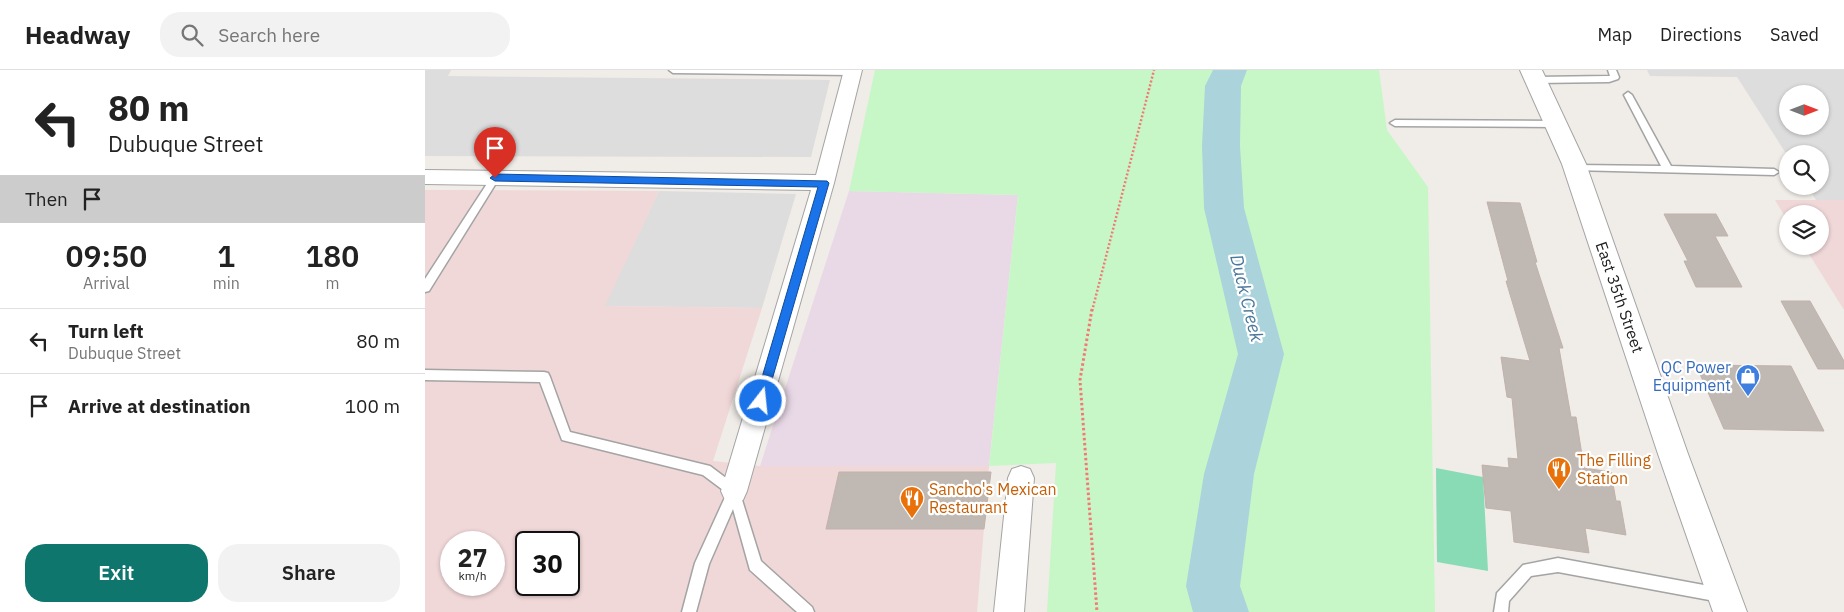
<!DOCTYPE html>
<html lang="en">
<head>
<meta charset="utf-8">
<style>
  :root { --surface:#fff; --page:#f2f2f2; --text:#222; --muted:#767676; --line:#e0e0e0; --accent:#0f766e }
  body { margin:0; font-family:"IBM Plex Sans",sans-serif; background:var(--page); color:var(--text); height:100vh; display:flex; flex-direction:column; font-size:19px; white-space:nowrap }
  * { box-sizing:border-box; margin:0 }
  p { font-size:16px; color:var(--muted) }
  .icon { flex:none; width:28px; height:28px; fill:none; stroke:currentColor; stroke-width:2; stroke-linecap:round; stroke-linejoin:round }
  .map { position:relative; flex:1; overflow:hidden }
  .side { display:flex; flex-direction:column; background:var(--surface); width:425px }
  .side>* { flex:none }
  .hud { background:#fff; color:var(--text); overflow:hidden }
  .needle { width:32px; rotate:90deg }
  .fabs { position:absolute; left:1354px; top:15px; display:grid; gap:10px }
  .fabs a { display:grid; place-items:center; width:50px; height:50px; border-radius:50%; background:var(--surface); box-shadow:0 1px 4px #0004; font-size:25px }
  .speed { position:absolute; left:15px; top:461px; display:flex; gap:10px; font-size:25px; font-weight:700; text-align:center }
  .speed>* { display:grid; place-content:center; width:65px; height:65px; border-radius:50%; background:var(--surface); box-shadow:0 1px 4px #0004; line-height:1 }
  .speed small { font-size:12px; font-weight:400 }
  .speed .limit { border:2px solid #111; border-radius:8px; background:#fff; color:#111 }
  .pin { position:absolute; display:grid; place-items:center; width:42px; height:42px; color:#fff; margin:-51px -21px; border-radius:50% 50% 50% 0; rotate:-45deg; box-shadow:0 0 5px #0007 }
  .pin .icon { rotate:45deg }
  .me { position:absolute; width:55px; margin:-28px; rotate:16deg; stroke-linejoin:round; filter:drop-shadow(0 0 4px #0008) }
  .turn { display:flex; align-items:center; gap:18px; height:105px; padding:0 25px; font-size:22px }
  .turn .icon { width:65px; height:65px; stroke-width:2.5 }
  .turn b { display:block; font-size:35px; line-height:42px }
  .then { display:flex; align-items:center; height:48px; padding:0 25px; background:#0003; gap:10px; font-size:19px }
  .eta { display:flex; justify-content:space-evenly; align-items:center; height:85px; text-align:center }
  .eta b { font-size:30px; font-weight:600; line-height:35px }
  .cta { display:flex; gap:10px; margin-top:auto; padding:10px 25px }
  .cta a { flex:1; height:58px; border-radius:20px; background:var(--accent); color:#fff; font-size:20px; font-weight:600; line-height:58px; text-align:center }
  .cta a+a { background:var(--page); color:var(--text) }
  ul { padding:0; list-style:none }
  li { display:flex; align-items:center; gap:15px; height:65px; padding:0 25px; border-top:1px solid var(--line) }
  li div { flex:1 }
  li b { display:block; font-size:19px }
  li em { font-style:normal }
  header { display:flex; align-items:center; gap:30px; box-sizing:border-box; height:70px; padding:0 25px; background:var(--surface); border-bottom:1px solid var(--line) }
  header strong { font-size:24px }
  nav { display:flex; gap:28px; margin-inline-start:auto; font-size:18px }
  .search { width:350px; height:45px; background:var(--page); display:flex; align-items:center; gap:12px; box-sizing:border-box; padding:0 18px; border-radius:20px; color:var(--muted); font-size:19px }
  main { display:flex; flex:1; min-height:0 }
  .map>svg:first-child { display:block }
  .residential { fill:#dedddd; fill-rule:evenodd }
  .commercial { fill:#f0d7d8; fill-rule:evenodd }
  .industrial { fill:#e9d9e7 }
  .park { fill:#c7f7c7 }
  .pitch { fill:#89dbb5 }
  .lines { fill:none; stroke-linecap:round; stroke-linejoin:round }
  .river { fill:#aad3db; fill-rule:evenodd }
  .building { fill:#c0b8b3; stroke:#c1b2aa }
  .service-casing { stroke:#a4a4a4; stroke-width:3 }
  .minor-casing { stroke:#a4a4a4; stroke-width:2 }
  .tertiary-casing { stroke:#a4a4a4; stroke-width:2 }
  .path-far1 { stroke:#f37975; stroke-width:2.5; stroke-dasharray:2 2; stroke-linecap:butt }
  .path { stroke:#f37975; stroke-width:3; stroke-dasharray:2.5 2.5; stroke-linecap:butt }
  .service { fill:#fff; fill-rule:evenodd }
  .minor { fill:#fff; fill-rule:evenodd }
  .tertiary { fill:#fff; fill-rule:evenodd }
  .route { fill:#1a73e8; stroke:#114b97 }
  .labels { text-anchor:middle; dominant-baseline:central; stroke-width:4.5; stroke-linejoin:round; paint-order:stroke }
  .street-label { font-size:16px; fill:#202020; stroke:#fff }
  .shop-label { font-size:16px; fill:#366cbe; stroke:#fff; text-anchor:end }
  .food-label { font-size:16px; fill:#c56008; stroke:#fff; text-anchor:start }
  .water-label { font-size:18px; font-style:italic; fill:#4a789c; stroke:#fff }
</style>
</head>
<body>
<header>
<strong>Headway</strong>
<div class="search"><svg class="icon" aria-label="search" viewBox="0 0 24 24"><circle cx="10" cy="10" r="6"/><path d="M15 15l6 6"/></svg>Search here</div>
<nav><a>Map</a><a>Directions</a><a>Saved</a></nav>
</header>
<main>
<section class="side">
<div class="hud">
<div class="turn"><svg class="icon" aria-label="left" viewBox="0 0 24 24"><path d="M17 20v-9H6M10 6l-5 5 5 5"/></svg><div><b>80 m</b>Dubuque Street</div></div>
<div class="then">Then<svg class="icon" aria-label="arrive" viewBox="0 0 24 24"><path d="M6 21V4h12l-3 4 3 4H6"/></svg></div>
</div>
<div class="eta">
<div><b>09:50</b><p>Arrival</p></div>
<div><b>1</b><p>min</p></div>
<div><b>180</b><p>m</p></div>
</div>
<ul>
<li><svg class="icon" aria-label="left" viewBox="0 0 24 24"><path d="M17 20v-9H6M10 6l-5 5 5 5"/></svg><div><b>Turn left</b><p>Dubuque Street</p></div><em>80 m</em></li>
<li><svg class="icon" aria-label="arrive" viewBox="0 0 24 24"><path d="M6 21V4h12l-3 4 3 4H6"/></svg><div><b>Arrive at destination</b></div><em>100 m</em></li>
</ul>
<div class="cta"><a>Exit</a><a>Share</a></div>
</section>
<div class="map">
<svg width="1419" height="542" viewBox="0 0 1419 542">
  <rect width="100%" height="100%" fill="#f0ece7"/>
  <path class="residential" d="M0 0H26L23 6 405 10 386 87 0 86Z
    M1222 0H1419V130H1391L1382 116H1395V84H1362V85L1312 7 1225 6ZM1362 24H1395V56H1362Z
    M234 121 371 124 337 238 179 236Z"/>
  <path class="commercial" d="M0 120 234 121 180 236 337 238 288 391 335 396H564L552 542H0ZM26 472H69V515H26ZM101 472H144V515H101Z
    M1350 130H1419V240L1379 176H1395V144H1362V150Z"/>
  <path class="industrial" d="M424 121 593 125 564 396H335Z"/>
  <path class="park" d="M450 0H954L962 60 1003 117 1010 542H622L631 393 564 396 593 125 424 121Z"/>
  <path class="pitch" d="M1011 398 1058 407 1063 501 1012 492Z"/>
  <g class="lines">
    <path class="river" d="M788 0H822L816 16 815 76 819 138 859 284 829 404 815 516 824 542H768L761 516 779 404 813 284 779 138 777 76 780 16Z"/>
  </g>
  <path class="building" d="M1062 132 1095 133 1112 192H1110L1138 278H1134L1146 347H1151L1159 398 1186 402 1191 431H1195L1201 465 1160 458 1164 483 1089 472 1086 441 1061 438 1057 395 1084 398 1083 388 1093 389 1087 328 1082 327 1076 287 1105 291 1081 211H1083Z
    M1239 144H1291L1303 166H1290L1317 217H1271L1259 191H1263Z
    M1356 231H1385L1419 291V299H1393Z
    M1271 295 1366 296 1399 361 1299 359Z
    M414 402H566L559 459H401Z"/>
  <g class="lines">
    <g class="service-casing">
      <path id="service" d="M244 0H430L431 2 427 5 248 3Z
        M1183 0H1191L1194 7 1193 9 1184 12 1111 13 1107 10 1111 7 1183 6H1185Z
        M1203 22 1207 25 1246 96 1349 99 1354 102 1349 105 1147 100 1145 98 1147 96 1150 95 1236 96 1199 25Z
        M970 50 1131 51 1136 54 1131 57 970 56 965 53Z
        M70 104 75 108 73 110 4 221 0 222V209L67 106Z
        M0 300 119 302 123 303 125 307 145 362 285 396 313 417 336 491 387 537 389 542H372L325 500 308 439 284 494 271 542H257L270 493 302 423 278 405 137 370 115 312 0 310Z
        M1133 488 1295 518 1300 520 1302 525 1300 530 1295 532 1133 502 1106 506 1084 531 1083 542H1069L1072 523 1098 495Z"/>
    </g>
    <g class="minor-casing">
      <path id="minor" d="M419 0H437L409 113 322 421 318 430 309 434 300 430 296 421 386 120 0 114V100L391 105Z
        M596 396 605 399 609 408 599 542H569L583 408 587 399Z"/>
    </g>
    <g class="tertiary-casing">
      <path id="tertiary" d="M1095 0H1117L1161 94 1263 384 1322 542H1288L1233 384 1137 94Z"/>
    </g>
    <path class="path-far1" d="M667 241 729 0"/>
    <path class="path" d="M667 239 655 310 672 542"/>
    <use href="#service" class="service"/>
    <use href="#minor" class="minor"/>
    <use href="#tertiary" class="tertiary"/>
  </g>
  <path class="route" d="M70 104 402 111 404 113 340 334 336 336 332 334 330 331 393 117 70 111 65 108Z"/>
  <defs>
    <g id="shop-pin" transform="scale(1.25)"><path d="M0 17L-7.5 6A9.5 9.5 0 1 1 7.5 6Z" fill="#3f7fe0" stroke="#fff"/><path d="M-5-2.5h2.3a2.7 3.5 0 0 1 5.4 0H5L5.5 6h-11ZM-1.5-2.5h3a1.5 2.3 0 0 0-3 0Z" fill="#fff"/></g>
    <g id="restaurant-pin" transform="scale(1.25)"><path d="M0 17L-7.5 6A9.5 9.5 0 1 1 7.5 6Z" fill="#e8710a" stroke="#fff"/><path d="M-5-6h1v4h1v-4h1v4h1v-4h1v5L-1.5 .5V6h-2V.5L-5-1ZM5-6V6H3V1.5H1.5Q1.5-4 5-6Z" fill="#fff"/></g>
  </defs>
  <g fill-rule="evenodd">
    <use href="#shop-pin" x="1323" y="306"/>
    <use href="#restaurant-pin" x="1134" y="399"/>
    <use href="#restaurant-pin" x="487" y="428"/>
  </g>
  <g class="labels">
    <g class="street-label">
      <text transform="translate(1195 227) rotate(71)">East 35th Street</text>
    </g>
    <g class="shop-label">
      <text x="1306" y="297">QC Power<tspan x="1306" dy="18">Equipment</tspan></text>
    </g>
    <g class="food-label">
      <text x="1152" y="390">The Filling<tspan x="1152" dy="18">Station</tspan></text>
      <text x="504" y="419">Sancho's Mexican<tspan x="504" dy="18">Restaurant</tspan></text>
    </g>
    <g class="water-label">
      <text transform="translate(822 228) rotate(76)">Duck Creek</text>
    </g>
  </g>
</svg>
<div class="fabs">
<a><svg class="needle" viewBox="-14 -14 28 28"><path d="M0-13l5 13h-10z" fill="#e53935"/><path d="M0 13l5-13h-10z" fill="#767676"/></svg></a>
<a><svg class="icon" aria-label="search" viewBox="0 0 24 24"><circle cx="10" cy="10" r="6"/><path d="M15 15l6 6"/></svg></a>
<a><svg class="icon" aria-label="layers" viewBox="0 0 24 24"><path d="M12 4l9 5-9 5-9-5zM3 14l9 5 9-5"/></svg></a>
</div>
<div class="speed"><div>27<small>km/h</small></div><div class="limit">30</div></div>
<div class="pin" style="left:70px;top:108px;background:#d93025"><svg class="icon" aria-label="arrive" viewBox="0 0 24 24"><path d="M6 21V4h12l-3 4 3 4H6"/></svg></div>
<svg class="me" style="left:336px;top:331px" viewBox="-20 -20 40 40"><circle r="17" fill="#1a73e8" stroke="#fff" stroke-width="3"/><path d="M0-11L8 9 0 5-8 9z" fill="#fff"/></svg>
</div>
</main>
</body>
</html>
